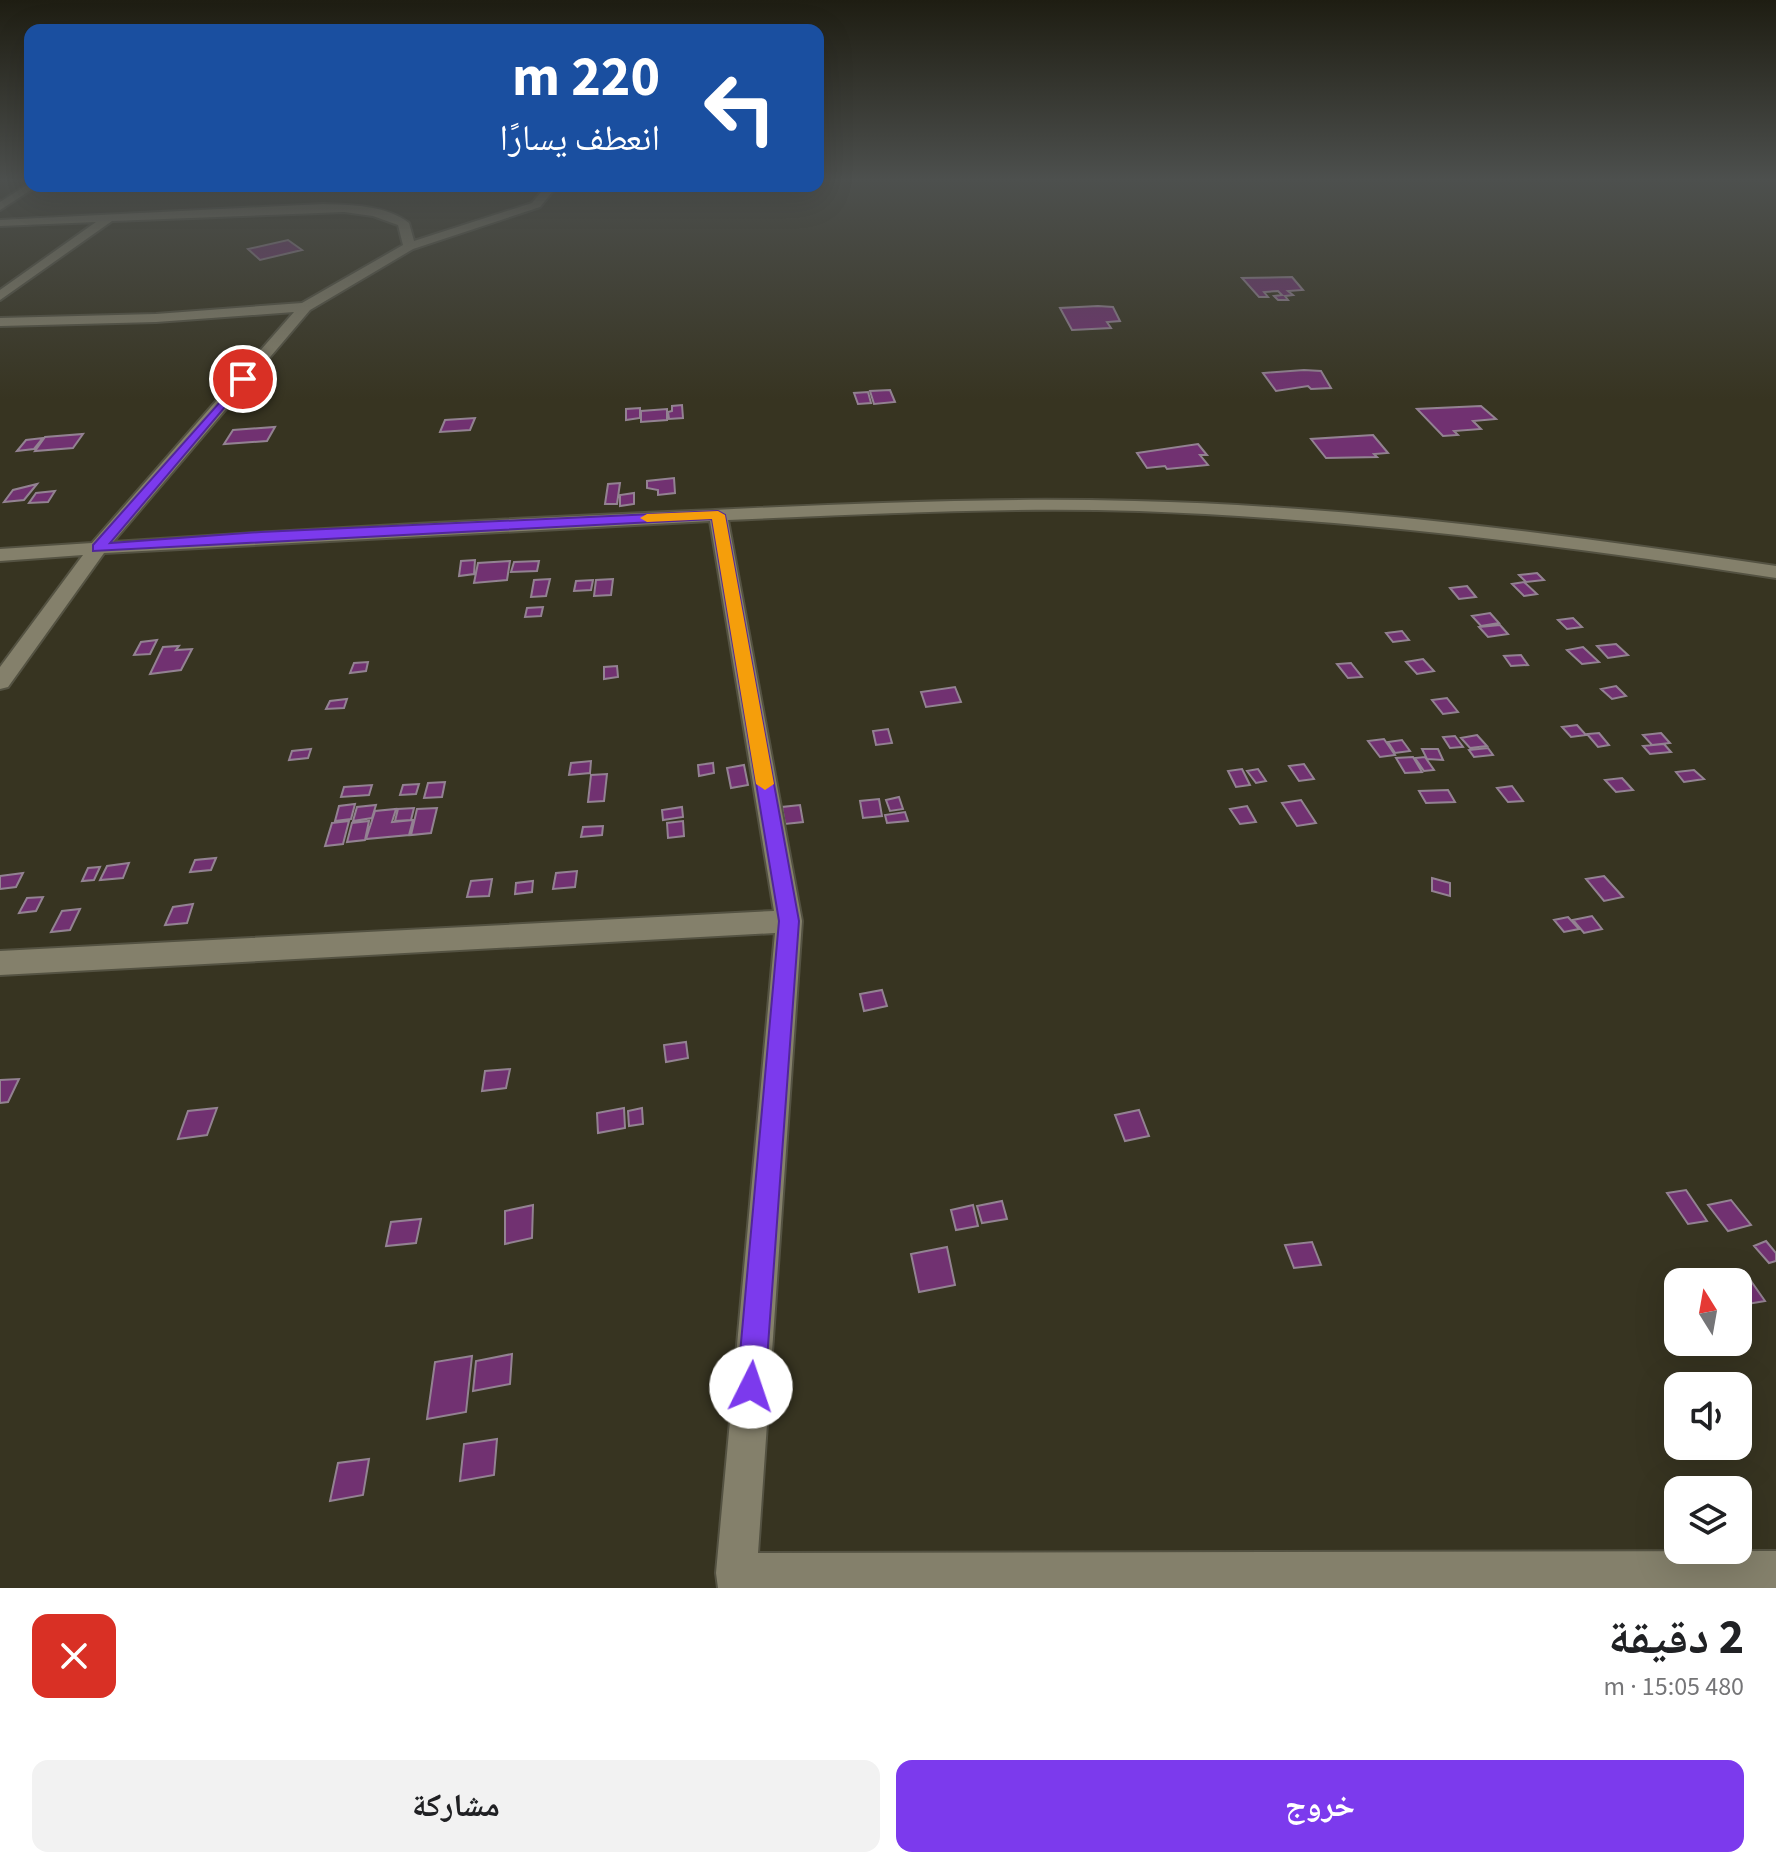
<!DOCTYPE html>
<html lang="ar">
<head>
<meta charset="utf-8">
<style>
  :root { --surface:#fff; --page:#f2f2f2; --text:#202124; --muted:#757577; --accent:#7c3aed }
  body { margin:0; font-family:"Source Sans 3","Noto Naskh Arabic",sans-serif; background:var(--page); color:var(--text); direction:rtl; height:100vh; display:flex; flex-direction:column; font-size:30px; white-space:nowrap }
  * { box-sizing:border-box; margin:0 }
  p { font-size:26px; color:var(--muted) }
  .icon { flex:none; width:44px; height:44px; fill:none; stroke:currentColor; stroke-width:2; stroke-linecap:round; stroke-linejoin:round }
  .map { position:relative; height:1588px; overflow:hidden; direction:ltr }
  .sheet { display:flex; flex-direction:column; background:var(--surface); flex:1 }
  .sheet>* { flex:none }
  .banner { position:absolute; left:24px; top:24px; width:800px; height:168px; border-radius:16px; box-shadow:0 8px 32px #0002; direction:rtl; background:#1a4fa0; color:#fff; overflow:hidden }
  .needle { width:52px; rotate:349deg }
  .controls { position:absolute; left:1664px; top:1268px; display:grid; gap:16px }
  .controls a { display:grid; place-items:center; width:88px; height:88px; border-radius:16px; background:var(--surface); box-shadow:0 8px 32px #0002; font-size:40px }
  .pin { position:absolute; display:grid; place-items:center; width:68px; height:68px; color:#fff; margin:-34px; border:4px solid #fff; border-radius:50%; box-shadow:0 2px 8px #0007 }
  .me { position:absolute; width:88px; margin:-44px; rotate:4deg; stroke-linejoin:round; filter:drop-shadow(0 0 6px #0008) }
  .turn { display:flex; align-items:center; gap:28px; height:168px; padding:0 32px; font-size:36px }
  .turn .icon { width:104px; height:104px; stroke-width:2.5 }
  .turn b { display:block; font-size:56px; line-height:68px }
  .round { display:grid; place-items:center; flex:none; width:84px; height:84px; border-radius:16px; background:var(--page) }
  .headline { display:flex; align-items:center; justify-content:space-between; height:136px; padding:0 32px }
  h1 { font-size:48px; font-weight:700; line-height:60px }
  .button { display:flex; gap:16px; margin-top:auto; padding:16px 32px }
  .button a { flex:1; height:92px; border-radius:16px; background:var(--accent); color:#fff; font-size:32px; font-weight:700; line-height:92px; text-align:center }
  .button a+a { background:var(--page); color:var(--text) }
  .map>svg:first-child { display:block }
  .building { fill:#713171; stroke:#938292; stroke-width:2 }
  .lines { fill:none; stroke-linecap:round; stroke-linejoin:round }
  .minor-casing { stroke:#545242; stroke-width:4 }
  .minor { fill:#84806b; fill-rule:evenodd }
  .route { fill:#7c3aed; stroke:#51269a; stroke-width:2 }
  .slow { fill:#f59e0b }
</style>
</head>
<body>
<div class="map">
<svg width="1776" height="1588" viewBox="0 0 1776 1588">
  <rect width="100%" height="100%" fill="#373421"/>
  <path class="building" d="M288 240 302 250 260 260 248 249Z
    M1292 277 1303 290 1288 291 1293 295 1285 296 1288 300H1278L1274 296 1282 295 1278 291 1264 292 1268 297H1259L1242 278Z
    M1098 306 1113 307 1120 321 1107 322 1111 328 1072 330 1060 308Z
    M1304 370 1321 371 1331 388 1311 389 1308 386 1276 391 1263 373Z
    M890 390 895 402 874 404 870 391Z
    M868 392 871 403 858 404 854 393Z
    M682 405 683 418 669 419 668 412 672 411V406Z
    M1481 406 1496 419 1473 421 1481 429 1454 431 1458 435 1443 436 1417 409Z
    M640 408V418L626 420V409Z
    M667 409V420L641 422V411Z
    M475 418 470 430 440 432 445 420Z
    M275 427 267 441 224 444 233 430Z
    M83 434 73 448 35 451 45 437Z
    M1373 435 1388 453 1374 454 1377 457 1326 458 1311 439Z
    M43 438 34 449 17 451 26 440Z
    M1198 444 1207 455H1200L1208 465 1167 469 1165 466 1147 468 1137 453Z
    M674 478 675 493 658 495V490L647 488V481Z
    M620 483 617 504H605L608 484Z
    M37 484 24 500 4 502 13 490Z
    M55 491 48 502 29 503 36 493Z
    M634 493V504L620 506V495Z
    M475 560 474 574 459 576 461 561Z
    M510 561 507 580 474 583 478 563Z
    M539 561 537 571 511 572 514 562Z
    M1537 573 1544 580 1526 582 1519 575Z
    M550 579 546 596 531 597 534 580Z
    M613 579 611 595 594 596 596 580Z
    M593 580 591 590 574 591 576 581Z
    M1524 582 1537 594 1524 596 1512 584Z
    M1467 586 1476 597 1459 599 1450 588Z
    M543 607 541 616 525 617 527 608Z
    M1490 613 1499 623 1481 626 1472 616Z
    M1573 618 1582 627 1567 629 1558 620Z
    M1500 625 1508 634 1488 637 1479 627Z
    M1402 631 1409 640 1393 642 1386 633Z
    M157 640 150 654 134 655 141 642Z
    M1616 644 1628 655 1608 658 1597 646Z
    M179 646 176 650 192 649 181 670 150 674 163 647Z
    M1583 647 1599 662 1582 664 1567 650Z
    M1521 655 1528 665 1511 666 1504 656Z
    M1423 659 1434 671 1417 674 1406 662Z
    M368 662 366 671 350 673 354 663Z
    M1351 663 1362 677 1348 678 1337 664Z
    M617 666 618 677 604 679V667Z
    M1616 686 1626 696 1612 699 1601 689Z
    M955 687 961 702 926 707 921 692Z
    M1447 698 1458 712 1443 714 1432 700Z
    M347 699 344 708 326 709 330 701Z
    M1577 725 1586 735 1571 737 1562 727Z
    M888 729 892 743 876 745 873 731Z
    M1599 733 1609 745 1598 747 1587 734Z
    M1661 733 1670 743 1652 745 1643 735Z
    M1477 735 1487 746 1470 748 1461 738Z
    M1455 736 1463 747 1450 748 1443 737Z
    M1384 739 1395 755 1380 757 1368 741Z
    M1402 740 1410 751 1395 753 1388 742Z
    M1664 744 1671 752 1650 754 1643 746Z
    M1488 748 1493 755 1474 757 1469 750Z
    M311 749 308 758 289 760 292 751Z
    M1422 749H1438L1443 760 1427 759Z
    M1413 757 1422 772 1405 773 1396 758Z
    M1425 757 1434 770 1424 771 1415 758Z
    M591 761 590 773 569 775 571 763Z
    M713 763 714 773 699 776 698 765Z
    M1304 764 1314 779 1299 781 1289 766Z
    M744 765 748 785 731 788 727 768Z
    M1242 769 1250 785 1236 787 1228 771Z
    M1258 769 1266 781 1256 783 1247 771Z
    M1694 770 1704 779 1684 782 1676 772Z
    M607 774 604 801 588 802 591 775Z
    M1622 778 1633 790 1616 792 1605 780Z
    M445 782 442 797 424 798 428 783Z
    M419 784 416 794 400 795 403 785Z
    M372 785 369 795 341 797 344 787Z
    M1512 786 1523 801 1508 802 1497 788Z
    M1448 790 1455 802 1426 803 1419 791Z
    M899 797 903 809 890 811 886 800Z
    M879 799 882 816 863 818 860 801Z
    M1301 800 1316 823 1297 826 1282 803Z
    M355 804 351 819 335 821 339 806Z
    M376 805 372 818 353 821 357 807Z
    M800 805 803 822 785 824 782 807Z
    M1247 806 1256 822 1240 824 1230 809Z
    M682 807 683 817 663 820 662 810Z
    M414 808 411 820 395 821 398 809Z
    M437 808 431 833 411 835 417 809Z
    M396 809 392 822 413 820 409 835 366 839 375 811Z
    M905 812 908 821 887 823 885 815Z
    M349 821 343 844 325 846 332 823Z
    M369 821 365 840 347 842 352 823Z
    M683 821 684 836 668 838 667 823Z
    M603 826 602 835 581 837 583 827Z
    M216 858 211 870 190 872 195 860Z
    M129 863 123 878 100 880 107 866Z
    M100 867 94 880 82 881 88 868Z
    M577 871 575 887 553 889 556 873Z
    M23 873 16 887 0 889V876Z
    M1604 876 1623 897 1604 901 1586 879Z
    M1432 878 1450 883V896L1432 891Z
    M492 879 489 896 467 897 471 881Z
    M533 881 532 892 515 894 516 883Z
    M43 897 36 911 19 913 27 898Z
    M193 904 187 923 165 925 173 907Z
    M80 909 70 930 51 932 62 911Z
    M1592 916 1602 929 1584 933 1573 920Z
    M1568 917 1579 929 1564 932 1554 920Z
    M882 990 887 1006 864 1011 860 994Z
    M686 1042 688 1058 666 1062 664 1045Z
    M510 1069 506 1088 482 1091 485 1071Z
    M19 1079 8 1102 0 1103V1080Z
    M217 1108 207 1135 178 1139 188 1111Z
    M624 1108 625 1128 598 1133 597 1113Z
    M642 1108 643 1124 629 1126 628 1111Z
    M1139 1110 1149 1136 1125 1141 1115 1115Z
    M1686 1190 1707 1221 1688 1224 1667 1193Z
    M1731 1200 1751 1225 1728 1231 1708 1205Z
    M1002 1201 1007 1219 982 1223 977 1206Z
    M533 1205 532 1238 505 1244V1211Z
    M973 1205 978 1226 956 1230 951 1210Z
    M421 1219 416 1243 386 1246 391 1222Z
    M1766 1241 1776 1253V1261L1769 1263 1754 1246Z
    M1312 1242 1321 1265 1294 1268 1285 1245Z
    M947 1247 955 1285 919 1292 911 1254Z
    M1744 1271 1765 1301 1742 1305 1738 1299V1282H1726L1721 1275Z
    M512 1354 510 1384 473 1391 476 1361Z
    M472 1356 466 1412 427 1419 435 1362Z
    M497 1439 494 1475 460 1481 464 1444Z
    M369 1459 363 1495 330 1501 338 1463Z"/>
  <g class="lines">
    <g class="minor-casing">
      <path id="minor" d="M30 183V186H35L34 188 0 210V202Z
        M546 186H557L540 207 413 249 310 310 113 542C306 529 498 519 691 511 839 504 987 497 1135 501 1350 506 1563 534 1776 566V578C1565 545 1353 519 1139 511 1002 507 865 514 728 520L802 921 758 1553 1776 1551V1588H718L716 1573 775 933 0 975V951L774 911 710 521 104 553 8 687 0 689V667L83 555 0 561V549L92 543 294 312 156 322 0 326V318L156 314 302 303 403 245 398 225 373 216 344 212 112 221 0 300V290L96 222 0 226V220L323 204C351 205 386 205 409 223L414 241 532 203Z"/>
    </g>
    <use href="#minor" class="minor"/>
  </g>
  <linearGradient id="sky" x2="0" y2="1"><stop stop-color="#1e1d12"/><stop offset="0.45" stop-color="#4d504e"/><stop offset="1" stop-color="#4d504e" stop-opacity="0"/></linearGradient>
  <rect width="1776" height="400" fill="url(#sky)"/>
  <path class="route" d="M243 376 247 377V381L110 543 261 532 718 511 725 515 799 921 765 1387 761 1397 751 1401 741 1397 737 1387 779 921 712 519 93 551V545Z"/>
  <path class="slow" d="M718 511 725 515 774 784 765 790 756 784 712 519 647 522 640 518 647 514Z"/>
</svg>
<div class="controls">
<a><svg class="needle" viewBox="-14 -14 28 28"><path d="M0-13l5 13h-10z" fill="#e53935"/><path d="M0 13l5-13h-10z" fill="#757577"/></svg></a>
<a><svg class="icon" aria-label="sound" viewBox="0 0 24 24"><path d="M4 9h4l5-4v14l-5-4H4zM17 9q2 3 0 6"/></svg></a>
<a><svg class="icon" aria-label="layers" viewBox="0 0 24 24"><path d="M12 4l9 5-9 5-9-5zM3 14l9 5 9-5"/></svg></a>
</div>
<div class="pin" style="left:243px;top:379px;background:#d93025"><svg class="icon" aria-label="arrive" viewBox="0 0 24 24"><path d="M6 21V4h12l-3 4 3 4H6"/></svg></div>
<svg class="me" style="left:751px;top:1387px" viewBox="-20 -20 40 40"><circle r="19" fill="#fff"/><path d="M0-13L10 11 0 6-10 11z" fill="#7c3aed"/></svg>
<div class="banner">
<div class="turn"><svg class="icon" aria-label="left" viewBox="0 0 24 24"><path d="M17 20v-9H6M10 6l-5 5 5 5"/></svg><div><b>220 m</b>انعطف يسارًا</div></div>
</div>
</div>
<section class="sheet">
<div class="headline"><div><h1>2 دقيقة</h1><p>480 m · 15:05</p></div><a class="round" style="background:#d93025;color:#fff"><svg class="icon" aria-label="close" viewBox="0 0 24 24"><path d="M6 6l12 12M18 6L6 18"/></svg></a></div>
<div class="button"><a>خروج</a><a>مشاركة</a></div>
</section>
</body>
</html>
